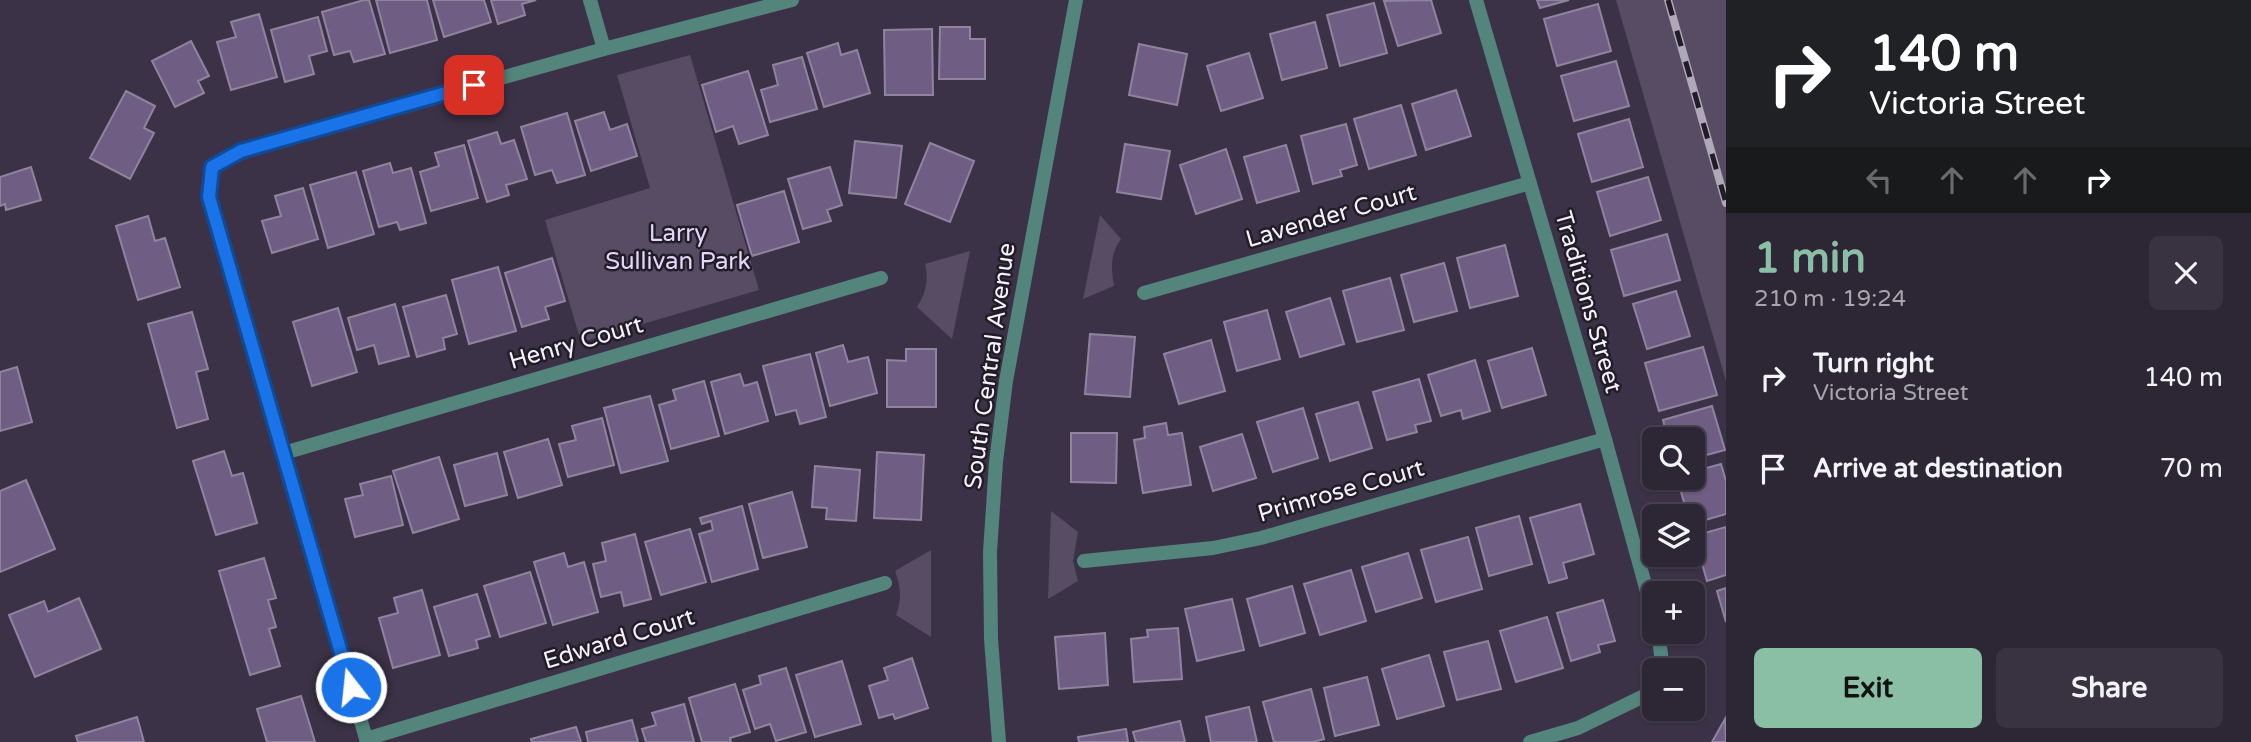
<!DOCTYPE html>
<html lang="en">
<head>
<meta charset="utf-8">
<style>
  :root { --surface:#2d2635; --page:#393241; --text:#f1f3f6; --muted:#a7a5ad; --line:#484350; --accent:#8abfa5 }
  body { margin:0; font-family:"Varela Round",sans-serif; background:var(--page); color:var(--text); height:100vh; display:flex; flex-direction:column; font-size:26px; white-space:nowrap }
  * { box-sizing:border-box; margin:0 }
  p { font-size:23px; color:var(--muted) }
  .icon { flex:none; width:38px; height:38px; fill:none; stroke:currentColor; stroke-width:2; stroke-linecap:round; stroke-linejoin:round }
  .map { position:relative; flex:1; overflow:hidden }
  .panel { display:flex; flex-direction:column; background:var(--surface); width:525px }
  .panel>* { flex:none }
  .hud { background:#202124; color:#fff; overflow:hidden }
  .fabs { position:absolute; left:1642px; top:427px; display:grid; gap:14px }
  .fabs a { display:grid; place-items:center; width:63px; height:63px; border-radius:10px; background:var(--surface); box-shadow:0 2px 5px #0004,0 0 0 2px var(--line); font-size:35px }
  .pin { position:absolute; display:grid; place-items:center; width:60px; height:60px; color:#fff; margin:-30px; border-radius:14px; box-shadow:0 4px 10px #0006 }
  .me { position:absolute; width:77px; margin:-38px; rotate:344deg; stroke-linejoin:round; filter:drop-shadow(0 0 5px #0008) }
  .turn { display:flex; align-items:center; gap:24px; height:147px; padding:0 28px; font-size:32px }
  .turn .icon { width:91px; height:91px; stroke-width:2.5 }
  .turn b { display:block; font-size:49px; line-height:60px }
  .lanes { display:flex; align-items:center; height:66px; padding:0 28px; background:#0003; justify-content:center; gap:35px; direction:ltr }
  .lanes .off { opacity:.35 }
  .round { display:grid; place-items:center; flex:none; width:74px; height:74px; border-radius:10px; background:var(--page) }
  .overview { display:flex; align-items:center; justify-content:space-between; height:119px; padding:0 28px }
  h1 { font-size:42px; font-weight:700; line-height:52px; color:var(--accent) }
  .button { display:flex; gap:14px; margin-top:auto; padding:14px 28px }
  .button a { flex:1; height:80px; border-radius:10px; background:var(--accent); color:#111; font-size:28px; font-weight:700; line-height:80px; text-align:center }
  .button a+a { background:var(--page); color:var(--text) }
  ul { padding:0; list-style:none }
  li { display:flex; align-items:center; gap:21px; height:91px; padding:0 28px }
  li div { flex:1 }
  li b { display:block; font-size:26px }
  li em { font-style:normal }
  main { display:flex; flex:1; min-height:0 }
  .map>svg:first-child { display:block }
  .green { fill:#574c63 }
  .building { fill:#6f5d83; stroke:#8f849d; stroke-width:2 }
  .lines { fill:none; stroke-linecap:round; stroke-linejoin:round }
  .minor { stroke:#53857c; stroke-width:14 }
  .tertiary { stroke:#53857c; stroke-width:14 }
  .rail-casing { stroke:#afa8b8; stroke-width:8 }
  .rail { stroke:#211d26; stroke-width:5; stroke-dasharray:16; stroke-linecap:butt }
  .route-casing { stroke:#114b97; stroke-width:18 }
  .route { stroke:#1a73e8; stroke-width:12 }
  .labels { text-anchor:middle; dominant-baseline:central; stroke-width:5; stroke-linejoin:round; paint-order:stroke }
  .street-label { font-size:24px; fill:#f6f0fe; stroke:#211d26 }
  .park-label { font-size:24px; fill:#e5d4fb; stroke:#211d26 }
</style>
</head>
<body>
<main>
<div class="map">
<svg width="1726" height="742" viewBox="0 0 1726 742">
  <rect width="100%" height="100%" fill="#3c3247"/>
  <path class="green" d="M1616 0H1726V381Z
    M690 55 759 290 581 342 545 220 650 188 617 75Z
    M1100 215 1121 239C1110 254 1111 268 1114 286L1083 299Z
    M970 251 952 339 917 307C926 293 929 280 925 264Z
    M1051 511 1078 532 1073 561 1078 581 1048 599Z
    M931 550V637L896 615C902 599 901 587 895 571Z"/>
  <path class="building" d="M364 0H369L385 54 354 62 350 51 334 55 322 12Z
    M376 0H427L437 40 390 53Z
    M433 0H484L491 22 444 37Z
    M491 0H536L522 4 525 15 498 24Z
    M1431 0 1441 33 1398 46 1384 1Z
    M1537 0H1569L1540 8Z
    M1374 3 1387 53 1340 66 1327 15Z
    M1598 4 1611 51 1557 66 1544 19Z
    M259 14 277 77 231 90 217 42 236 37 231 22Z
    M318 17 327 51 309 56 314 74 285 82 271 30Z
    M1315 22 1327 68 1282 80 1270 34Z
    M940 27H970V39H985V79H939Z
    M932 29 933 95H885L884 30Z
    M191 41 209 76 198 81 204 93 175 107 152 61Z
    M838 43 841 55 857 50 870 93 824 107 807 53Z
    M1139 44 1187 54 1177 105 1129 95Z
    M1249 53 1263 98 1221 111 1207 66Z
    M802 57 817 109 770 122 761 90 778 85 773 65Z
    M1616 61 1629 106 1574 121 1561 76Z
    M748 71 768 135 739 144 733 126 716 132 702 85Z
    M1456 90 1471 136 1426 150 1412 104Z
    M126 91 155 106 144 128 154 133 130 179 90 158Z
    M1401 105 1416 155 1369 169 1354 119Z
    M604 112 610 130 627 124 637 156 591 171 575 121Z
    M567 113 585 175 557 183 552 170 535 175 521 127Z
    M1629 119 1643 167 1592 182 1578 134Z
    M1346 124 1357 165 1340 170 1342 176 1313 184 1301 136Z
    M497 132 501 144 514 140 527 179 506 185 509 195 487 202 468 141Z
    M855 141 902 146 896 198 849 193Z
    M930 143 974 161 950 222 905 204Z
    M1125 144 1170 151 1161 199 1117 192Z
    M464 145 478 198 431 211 420 172 439 166 435 153Z
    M1286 145 1299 191 1257 203 1244 157Z
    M1226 149 1242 199 1196 214 1180 165Z
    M390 163 393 173 411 168 426 223 400 230 397 222 379 227 363 171Z
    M31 167 41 200 6 210 5 204 0 206V177Z
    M830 167 842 205 827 210 831 221 803 229 788 179Z
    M356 172 374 234 328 248 310 185Z
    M1648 177 1661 220 1610 236 1597 192Z
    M303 188 318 239 272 253 262 221 281 216 275 196Z
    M784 191 799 242 752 256 737 205Z
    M148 216 155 241 165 238 180 287 138 300 116 226Z
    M1667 234 1680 280 1624 296 1611 250Z
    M1505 245 1518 296 1470 308 1457 258Z
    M552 258 565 301 545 307 549 319 522 327 505 273Z
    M1444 263 1457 311 1414 322 1401 275Z
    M498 267 516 331 469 344 452 280Z
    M1390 278 1404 330 1357 342 1343 291Z
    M1676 291 1690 336 1647 349 1633 304Z
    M446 295 457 334 443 338 445 349 417 357 403 307Z
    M1330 298 1344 344 1300 357 1286 312Z
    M395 304 409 356 379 364 374 345 357 350 348 318Z
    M338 308 357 372 312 386 293 322Z
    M1267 310 1280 359 1237 371 1224 322Z
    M192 312 208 369 196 372 208 419 177 428 148 324Z
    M1090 334 1135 337 1130 397 1085 394Z
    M1211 340 1225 391 1179 404 1164 354Z
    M843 345 848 362 868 357 877 393 830 406 816 353Z
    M1703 347 1717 395 1659 411 1645 363Z
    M1532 348 1546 395 1502 408 1488 361Z
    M906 349H936V407H887V360L906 361Z
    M810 354 826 417 800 424 796 410 776 415 763 366Z
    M1475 360 1490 411 1463 419 1461 410 1441 416 1428 375Z
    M17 367 32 422 0 431V372Z
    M740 374 744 386 757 382 768 421 725 434 711 382Z
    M1419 379 1431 421 1415 425 1417 432 1387 440 1373 392Z
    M704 381 719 436 671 449 659 405 676 400 673 390Z
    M650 396 668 461 621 473 604 408Z
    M1358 402 1372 448 1330 461 1316 414Z
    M1712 406 1725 450 1692 459V439H1668L1663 420Z
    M1303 408 1318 458 1273 472 1257 422Z
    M602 418 614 465 568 477 559 444 576 440 572 426Z
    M1166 423 1168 435 1182 433 1191 485 1143 493 1134 440 1145 438 1144 427Z
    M1071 433H1117L1116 483 1071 482Z
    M1242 434 1256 478 1213 491 1200 447Z
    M548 439 562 485 518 498 504 452Z
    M224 451 232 476 243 473 257 523 216 535 193 461Z
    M877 452 924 455 921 520 874 518Z
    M497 453 507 495 465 506 454 465Z
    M439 457 459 519 413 533 393 471Z
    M1721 464 1726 481V514L1692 524V516H1688L1677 478H1692V472Z
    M815 466 860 470 856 521 826 519 827 508 812 507Z
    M391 476 403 525 355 537 345 499 363 495 360 484Z
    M26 480 55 549 0 572V491Z
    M792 492 807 547 763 558 749 504Z
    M1580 504 1594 554 1563 563 1567 578 1549 583 1530 518Z
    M742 506 758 569 712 582 699 534 713 530 711 521 702 524 700 518Z
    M1519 516 1532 564 1489 576 1476 528Z
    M1726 527V575L1707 581 1694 536Z
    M690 529 706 582 661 595 645 542Z
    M635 534 651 599 624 606 621 592 601 597 593 564 606 561 602 543Z
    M1468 537 1482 589 1436 602 1421 550Z
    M564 553 568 567 584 562 598 612 553 625 534 562Z
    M1408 553 1422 598 1376 612 1362 567Z
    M264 558 276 598 268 600 276 627 269 629 280 666 250 675 219 571Z
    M1351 570 1366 621 1320 635 1304 584Z
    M530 572 546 623 500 637 484 586Z
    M1292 586 1305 633 1260 646 1247 599Z
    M1726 588V622L1717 591Z
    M422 590 440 655 393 668 379 618 398 613 394 598Z
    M477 594 490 636 476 640 478 648 449 656 434 607Z
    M79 598 101 649 35 677 9 615 44 601 48 612Z
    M1232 599 1244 650 1197 661 1185 609Z
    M1603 600 1615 641 1598 645 1600 652 1571 661 1557 613Z
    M1547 617 1563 668 1516 682 1500 631Z
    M1178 628 1182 679 1134 682 1131 639 1148 637 1147 630Z
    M1105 633 1108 685 1059 689 1055 637Z
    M1488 641 1501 689 1457 700 1444 652Z
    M1429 655 1444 706 1397 719 1382 669Z
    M912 658 928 708 895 719 893 714 879 718 869 686 888 680 884 668Z
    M842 661 861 724 815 737 796 675Z
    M786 668 806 732 776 741 770 724 755 729 743 690 761 684 759 676Z
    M1367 677 1379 725 1335 736 1324 688Z
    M735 684 750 732 730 738 731 742H702L689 698Z
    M1311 689 1324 739 1313 742H1274L1263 702Z
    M301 696 315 742H267L257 709Z
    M684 704 694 742H646L642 729 656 725 652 713Z
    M1249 707 1257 742H1211L1206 717Z
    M137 717 144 742H78L76 736Z
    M1725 719 1726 742H1712Z
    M632 720 638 742H588L586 732Z
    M1180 721 1185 742H1136L1133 732Z
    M576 727 581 742H532L531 739Z
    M1126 729 1128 742H1079L1078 737Z"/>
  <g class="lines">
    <path class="minor" d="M590 0 604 49
      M1476 0 1605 439 1654 617
      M1144 293 1530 183
      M284 453 881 278
      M1084 561 1213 548 1261 538 1605 439
      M1658 632 1662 662 1659 670
      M366 739 885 583
      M367 742 209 197 212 167 241 151 604 49 792 0
      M1530 742 1578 728 1650 693 1654 683"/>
    <path class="tertiary" d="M999 742 991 639 990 552 996 462 1006 381 1076 0"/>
    <g class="rail-casing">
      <path id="rail" d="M1668 0 1726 203"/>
    </g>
    <use href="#rail" class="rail"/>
  </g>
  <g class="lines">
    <g class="route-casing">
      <path id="route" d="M351 687 209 197 212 167 241 151 474 85"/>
    </g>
    <use href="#route" class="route"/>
  </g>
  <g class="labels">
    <g class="street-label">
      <text transform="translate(1331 216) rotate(-16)">Lavender Court</text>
      <text transform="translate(1588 302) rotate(74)">Traditions Street</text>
      <text transform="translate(576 343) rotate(-16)">Henry Court</text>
      <text transform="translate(990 366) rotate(-82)">South Central Avenue</text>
      <text transform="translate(1341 491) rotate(-16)">Primrose Court</text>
      <text transform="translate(619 639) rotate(-17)">Edward Court</text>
    </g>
    <g class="park-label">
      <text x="678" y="233">Larry<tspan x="678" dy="28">Sullivan Park</tspan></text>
    </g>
  </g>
</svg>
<div class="fabs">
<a><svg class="icon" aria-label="search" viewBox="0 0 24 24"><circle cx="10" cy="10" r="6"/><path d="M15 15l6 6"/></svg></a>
<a><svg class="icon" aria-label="layers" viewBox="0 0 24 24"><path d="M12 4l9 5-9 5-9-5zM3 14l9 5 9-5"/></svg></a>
<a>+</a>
<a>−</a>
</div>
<div class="pin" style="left:474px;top:85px;background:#d93025"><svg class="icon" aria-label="arrive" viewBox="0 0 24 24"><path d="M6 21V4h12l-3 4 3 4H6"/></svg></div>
<svg class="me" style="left:351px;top:687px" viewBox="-20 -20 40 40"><circle r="17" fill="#1a73e8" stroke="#fff" stroke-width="3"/><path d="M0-11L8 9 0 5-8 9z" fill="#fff"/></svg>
</div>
<section class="panel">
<div class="hud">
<div class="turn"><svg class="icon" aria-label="right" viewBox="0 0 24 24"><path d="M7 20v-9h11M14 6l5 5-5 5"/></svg><div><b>140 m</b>Victoria Street</div></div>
<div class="lanes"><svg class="icon off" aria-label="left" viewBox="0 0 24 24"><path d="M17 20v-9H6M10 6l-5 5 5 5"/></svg><svg class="icon off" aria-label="ahead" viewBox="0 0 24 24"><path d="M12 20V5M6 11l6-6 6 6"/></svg><svg class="icon off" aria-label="ahead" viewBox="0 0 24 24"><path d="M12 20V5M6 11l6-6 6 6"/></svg><svg class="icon" aria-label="right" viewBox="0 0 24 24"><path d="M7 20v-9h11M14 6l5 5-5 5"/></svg></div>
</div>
<div class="overview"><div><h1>1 min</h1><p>210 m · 19:24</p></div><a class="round"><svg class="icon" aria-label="close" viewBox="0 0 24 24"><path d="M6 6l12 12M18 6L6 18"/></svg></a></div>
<ul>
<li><svg class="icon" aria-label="right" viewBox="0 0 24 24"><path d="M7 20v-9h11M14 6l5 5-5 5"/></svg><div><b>Turn right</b><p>Victoria Street</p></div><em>140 m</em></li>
<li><svg class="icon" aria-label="arrive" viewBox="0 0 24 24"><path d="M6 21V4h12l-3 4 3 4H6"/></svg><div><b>Arrive at destination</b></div><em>70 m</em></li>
</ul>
<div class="button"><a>Exit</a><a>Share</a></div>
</section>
</main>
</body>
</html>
